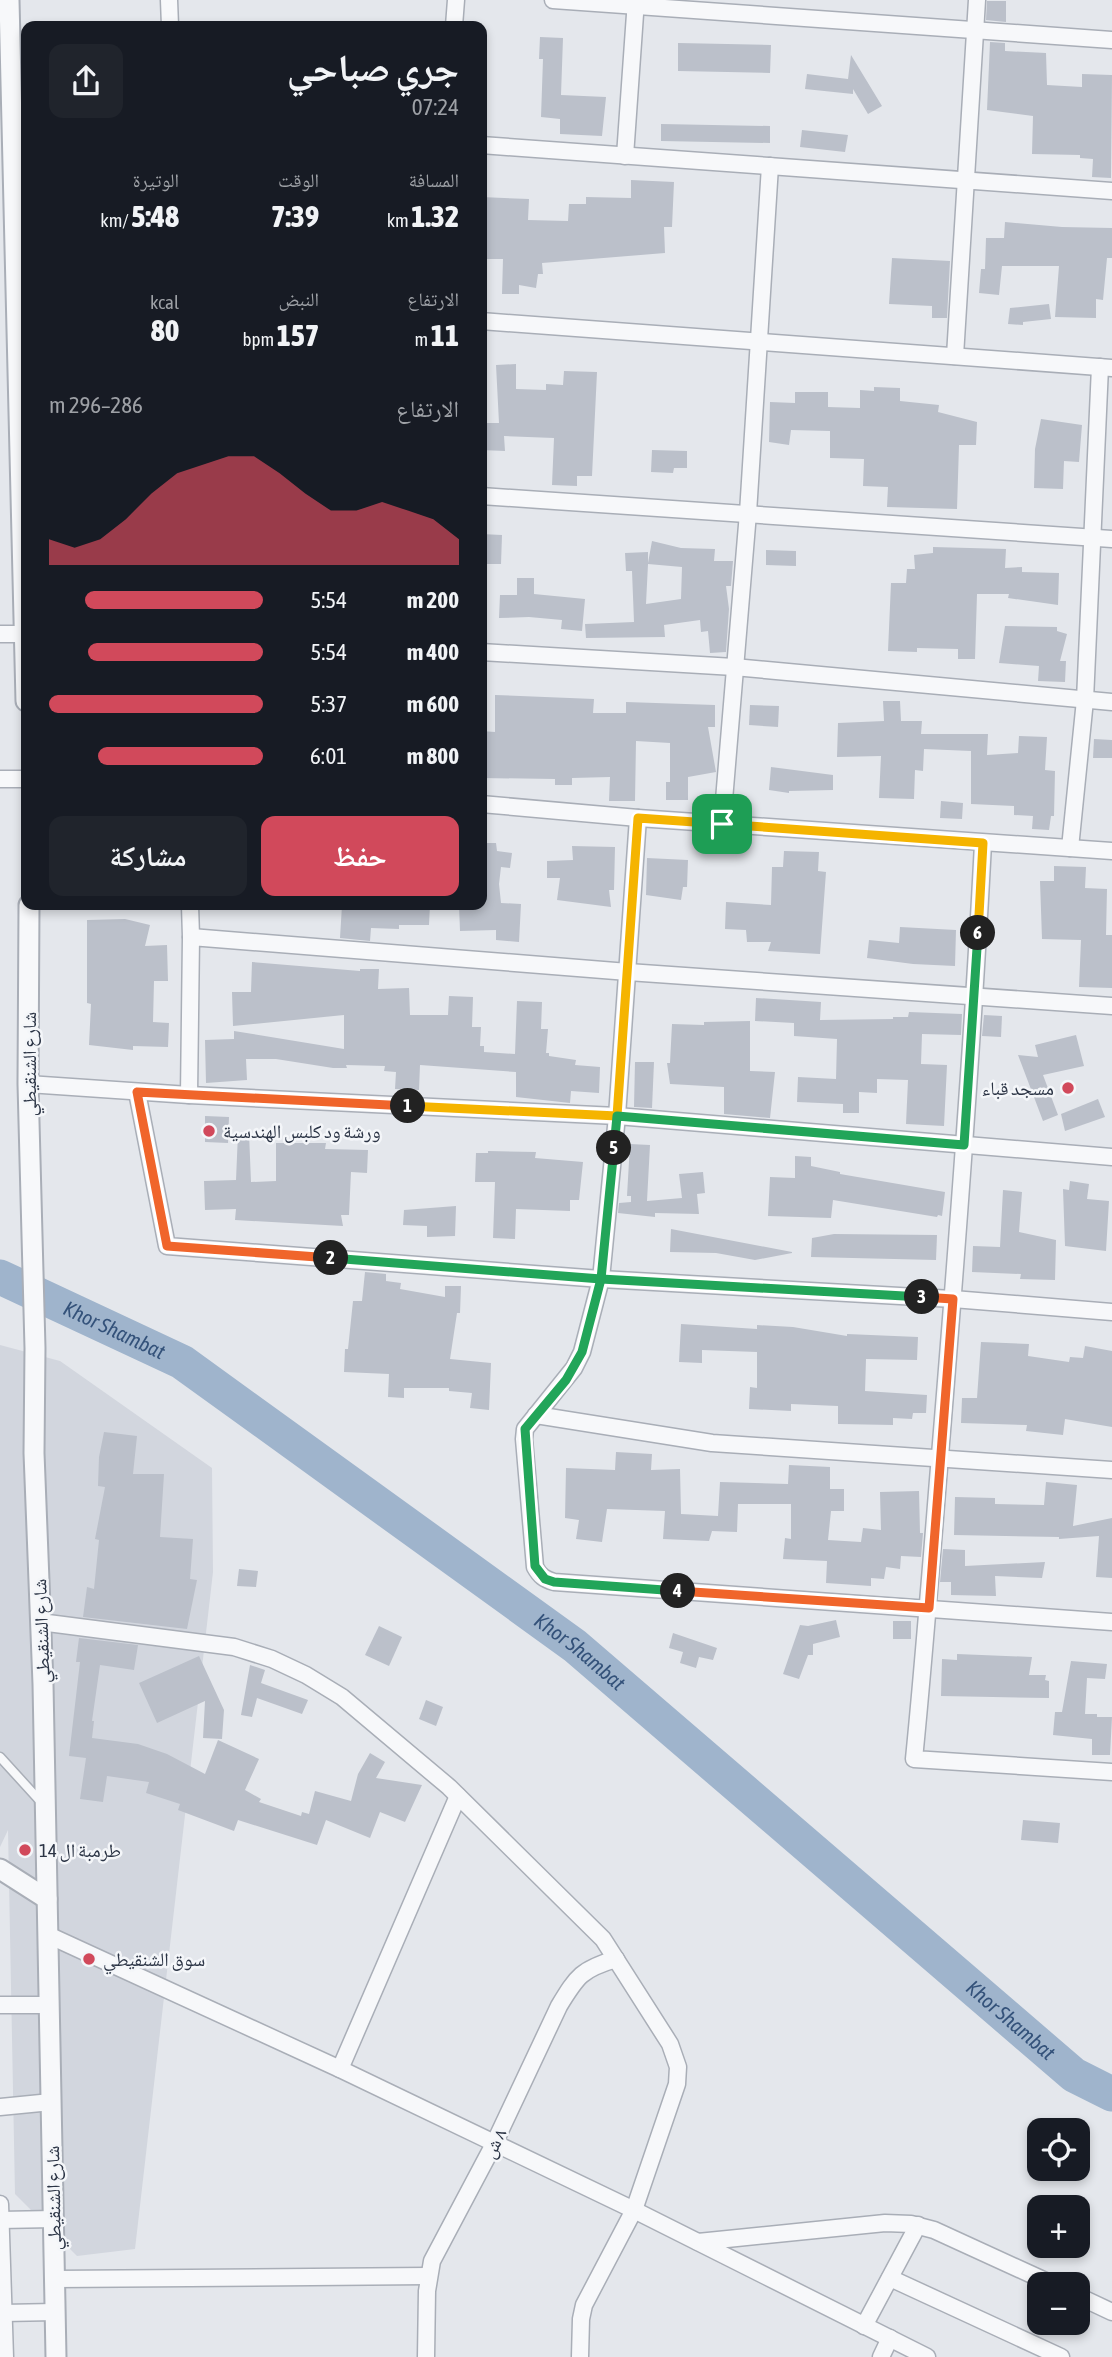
<!DOCTYPE html>
<html lang="ar">
<meta charset="utf-8">
<style>
body{margin:0;font-family:"Asap Condensed","Noto Naskh Arabic",sans-serif;background:#20242c;color:#f1f3f6;direction:rtl;height:100vh;display:flex;flex-direction:column;font-size:26px;white-space:nowrap}
*{box-sizing:border-box;margin:0}
p{font-size:23px;color:#9ea1a6}
.icon{flex:none;width:38px;height:38px;fill:none;stroke:currentColor;stroke-width:2;stroke-linecap:round;stroke-linejoin:round}
.map{position:relative;flex:1;overflow:hidden;direction:ltr}
.drawer{position:absolute;left:21px;top:21px;width:466px;height:889px;display:flex;flex-direction:column;background:#171b24;border-radius:14px;box-shadow:0 4px 10px #0003;direction:rtl}
.drawer>*{flex:none}
.buttons{position:absolute;left:1027px;top:2118px;display:grid;gap:14px}
.buttons a{display:grid;place-items:center;width:63px;height:63px;border-radius:14px;background:#171b24;box-shadow:0 4px 10px #0003;font-size:35px}
.pin{position:absolute;display:grid;place-items:center;width:60px;height:60px;color:#fff;margin:-30px;border-radius:14px;box-shadow:0 4px 10px #0006}
.km{position:absolute;width:35px;height:35px;margin:-18px;border-radius:50%;background:#222;color:#fff;font-size:19px;line-height:35px;text-align:center}
.round{display:grid;place-items:center;flex:none;width:74px;height:74px;border-radius:14px;background:#20242c}
.headline{display:flex;align-items:center;justify-content:space-between;height:119px;padding:0 28px}
h1{font-size:38px;font-weight:800;line-height:52px}
.figures{display:grid;grid-template-columns:repeat(3,1fr);gap:10px;height:119px;padding:7px 28px}
.figures div{display:grid;align-content:center}
.figures b{font-size:30px;font-weight:800}
.figures small{font-size:19px;font-weight:400}
.figures p{font-size:19px}
.chart{height:196px;padding:14px 28px}
.chart p{display:flex;justify-content:space-between}
.chart svg{width:100%;height:126px;margin-top:7px;fill:#d1495b;opacity:.7}
.action{display:flex;gap:14px;margin-top:auto;padding:14px 28px}
.action a{flex:1;height:80px;border-radius:14px;background:#d1495b;color:#fff;font-size:28px;font-weight:800;line-height:80px;text-align:center}
.action a+a{background:#20242c;color:#f1f3f6}
ul{padding:0 28px;list-style:none;font-size:23px}
li{display:grid;grid-template-columns:112px 84px 1fr;align-items:center;height:52px}
li i{height:18px;border-radius:9px;background:#d1495b}
.map>svg:first-child{display:block}
.built{fill:#d2d6de}
.lines{fill:none;stroke-linecap:round;stroke-linejoin:round}
.river{stroke:#9fb4cc;stroke-width:35}
.building{fill:#bbc0ca;fill-rule:evenodd}
.service-casing{stroke:#a9aeb7;stroke-width:11}
.minor-casing{stroke:#a9aeb7;stroke-width:19}
.tertiary-casing{stroke:#a9aeb7;stroke-width:23}
.service{stroke:#f7f8fa;stroke-width:8}
.minor{stroke:#f7f8fa;stroke-width:16}
.tertiary{stroke:#f7f8fa;stroke-width:19}
.split-1-casing{stroke:#fff;stroke-width:14}
.split-2-casing{stroke:#fff;stroke-width:14}
.split-3-casing{stroke:#fff;stroke-width:14}
.split-4-casing{stroke:#fff;stroke-width:14}
.split-5-casing{stroke:#fff;stroke-width:14}
.split-6-casing{stroke:#fff;stroke-width:14}
.split-7-casing{stroke:#fff;stroke-width:14}
.split-1{stroke:#f5b400;stroke-width:9}
.split-2{stroke:#f0652b;stroke-width:9}
.split-3{stroke:#22a559;stroke-width:9}
.split-4{stroke:#f0652b;stroke-width:9}
.split-5{stroke:#22a559;stroke-width:9}
.split-6{stroke:#22a559;stroke-width:9}
.split-7{stroke:#f5b400;stroke-width:9}
.poi-dot{fill:#d1495b;stroke:#f4f6f9;stroke-width:2.5}
.labels{text-anchor:middle;stroke-width:5;stroke-linejoin:round;paint-order:stroke}
.street-label{font-size:19px;fill:#2b3445;stroke:#f4f6f9}
.poi-label{font-size:19px;fill:#2b3445;stroke:#f4f6f9;text-anchor:start}
.water-label{font-size:21px;font-style:italic;fill:#34527a;stroke:#f4f6f9}
</style>
<div class="map">
<svg width="1112" height="2357" viewBox="0 0 1112 2357">
<rect width="100%" height="100%" fill="#e4e7ec"/>
<polygon class="built" points="0,1345 60,1361 212,1468 213,1572 135,2249 77,2256 15,2194 8,1830 0,1847"/>
<g class="lines">
<path class="river" id="s1" d="M0 1277 182 1362 575 1646 1074 2075 1112 2094"/>
</g>
<g class="building">
<polygon points="987,1 1006,1 1006,22 986,20"/>
<polygon points="540,37 563,38 561,95 606,97 602,136 560,134 560,119 541,117 543,59 539,59"/>
<polygon points="990,42 1005,43 1005,51 1046,53 1047,85 1082,87 1082,74 1112,75 1111,178 1092,177 1093,159 1080,158 1080,155 1032,154 1033,116 987,110"/>
<polygon points="678,43 771,45 770,73 678,71"/>
<polygon points="851,55 882,106 868,114 853,89 853,94 805,89 807,74 848,79"/>
<polygon points="661,124 770,126 770,143 661,141"/>
<polygon points="802,130 848,135 845,152 800,147"/>
<polygon points="631,180 674,182 672,227 664,227 665,253 542,263 543,274 538,274 536,288 519,285 519,294 502,294 503,259 486,259 485,247 481,247 481,197 529,199 528,220 568,221 569,204 586,204 586,197 631,198"/>
<polygon points="1005,222 1062,227 1112,228 1112,258 1107,258 1103,300 1096,299 1096,318 1055,317 1059,266 1002,266 999,295 979,293 981,269 985,269 986,238 1004,238"/>
<polygon points="892,258 950,261 947,318 932,318 932,306 889,304"/>
<polygon points="1049,304 1051,319 1023,322 1023,325 1008,324 1010,308"/>
<polygon points="516,364 516,389 546,390 546,384 563,385 564,371 597,372 592,476 577,476 577,486 552,485 554,438 504,436 505,451 481,450 481,423 499,423 496,365"/>
<polygon points="874,387 900,388 900,401 939,405 938,412 977,422 976,445 959,445 957,509 887,507 888,487 863,486 864,459 830,458 830,431 791,430 789,445 769,442 770,402 795,403 795,392 828,392 828,407 860,408 860,390 874,391"/>
<polygon points="1041,419 1082,425 1079,462 1064,461 1063,489 1034,488 1035,449"/>
<polygon points="652,450 687,451 687,468 674,468 673,473 651,472"/>
<polygon points="481,534 502,535 501,564 481,564"/>
<path d="M652 541 681 548 715 549 714 561H733L731 586H726L729 609 726 652 710 653 708 631 701 632 700 620 664 625 665 637 586 638 585 624 634 622 632 571H626L625 553 648 552V563ZM648 564 682 567 681 599 646 604Z"/>
<polygon points="933,547 1006,549 1005,568 1022,567 1022,572 1059,573 1058,605 1008,598 1009,594 977,594 975,659 958,659 958,649 917,648 917,652 888,651 891,583 906,583 907,569 915,569 914,555 933,553"/>
<polygon points="766,550 796,551 796,566 766,565"/>
<polygon points="517,578 534,578 534,594 585,599 582,631 561,629 562,620 529,617 499,618 500,595 517,595"/>
<polygon points="1005,626 1057,627 1057,631 1067,634 1060,661 1066,661 1065,682 1038,681 1039,666 999,663"/>
<polygon points="495,695 594,699 593,713 626,713 626,702 715,705 715,727 708,727 716,772 688,777 688,800 666,800 666,782 670,782 670,743 636,741 635,801 609,801 610,777 572,778 572,785 555,785 555,779 481,778 481,731 495,732"/>
<polygon points="883,701 900,701 901,721 922,721 921,734 988,734 987,755 1018,753 1019,736 1047,737 1045,770 1055,771 1054,816 1051,816 1049,830 1032,829 1033,816 1014,815 1014,806 971,804 971,751 924,749 923,771 915,770 914,799 879,798 881,756 837,757 838,723 884,721"/>
<polygon points="750,705 779,706 778,727 749,725"/>
<polygon points="1094,739 1112,740 1112,758 1093,758"/>
<polygon points="771,767 833,775 833,790 789,791 789,793 769,790"/>
<polygon points="941,801 963,803 962,819 940,818"/>
<polygon points="481,843 496,843 497,851 512,853 510,868 501,867 499,884 501,903 521,904 519,942 496,940 496,930 460,931 459,905 481,905"/>
<polygon points="572,846 615,847 614,890 609,890 611,907 557,900 560,878 547,878 547,861 573,860"/>
<polygon points="784,851 819,852 818,871 826,872 820,954 768,951 771,942 747,942 746,930 725,929 726,902 771,905 772,867 783,867"/>
<polygon points="647,858 688,860 687,887 683,887 681,900 646,895"/>
<polygon points="1054,866 1086,867 1085,888 1107,889 1106,935 1112,935 1112,988 1079,987 1081,940 1042,939 1040,881 1054,881"/>
<polygon points="342,905 430,905 429,925 399,925 399,929 371,928 370,941 340,938"/>
<polygon points="125,919 150,925 145,946 167,945 168,981 154,981 153,1022 169,1023 168,1047 133,1046 133,1050 89,1045 91,1004 87,1003 87,920"/>
<polygon points="900,927 956,930 955,966 913,964 867,958 869,940 899,943"/>
<polygon points="252,962 360,971 360,969 379,969 378,989 409,988 410,1015 448,1015 449,996 473,997 472,1027 481,1027 480,1046 484,1046 484,1052 515,1054 517,1001 542,1002 541,1029 548,1029 546,1053 549,1053 549,1056 576,1060 575,1065 600,1067 599,1093 571,1091 570,1103 516,1097 516,1072 420,1065 419,1090 395,1089 396,1072 384,1071 385,1066 346,1065 347,1068 333,1068 276,1059 246,1059 247,1080 206,1083 205,1040 234,1039 234,1031 344,1049 344,1015 233,1026 232,992 251,992"/>
<polygon points="756,998 821,1002 820,1020 893,1019 893,1017 908,1017 909,1012 962,1014 961,1035 922,1034 921,1064 947,1065 944,1126 906,1124 908,1080 877,1079 877,1093 859,1092 859,1113 843,1113 843,1104 797,1102 798,1077 836,1079 837,1039 794,1036 794,1023 755,1021"/>
<polygon points="984,1015 1002,1016 1001,1037 982,1036"/>
<polygon points="750,1021 750,1071 775,1072 770,1118 724,1114 724,1087 670,1084 667,1063 670,1063 672,1024 704,1025 704,1022"/>
<polygon points="1076,1035 1084,1066 1043,1075 1058,1115 1043,1121 1018,1055 1038,1057 1035,1045"/>
<polygon points="635,1062 654,1062 652,1108 634,1107"/>
<polygon points="1098,1099 1105,1117 1065,1131 1061,1114"/>
<polygon points="205,1116 229,1117 228,1143 205,1142"/>
<polygon points="238,1133 249,1133 251,1182 276,1181 276,1143 326,1143 325,1149 368,1150 367,1173 351,1172 349,1215 341,1215 343,1226 235,1220 236,1209 205,1210 204,1181 236,1180"/>
<polygon points="630,1144 650,1145 647,1201 682,1198 679,1174 703,1172 705,1193 697,1194 699,1214 655,1213 655,1217 618,1213 619,1203 631,1202 631,1196 627,1196"/>
<polygon points="488,1151 536,1152 535,1158 583,1162 579,1200 570,1200 570,1211 516,1209 515,1239 493,1238 495,1182 475,1182 476,1153 488,1153"/>
<polygon points="795,1156 811,1157 811,1166 840,1172 840,1174 945,1192 942,1216 938,1215 937,1217 833,1200 831,1218 768,1216 770,1177 795,1178"/>
<polygon points="1070,1181 1089,1184 1087,1199 1109,1201 1106,1251 1065,1246 1063,1189 1069,1190"/>
<polygon points="1003,1190 1022,1192 1019,1232 1056,1240 1055,1280 1020,1279 1021,1274 972,1272 973,1246 1000,1247"/>
<polygon points="456,1206 455,1236 427,1237 427,1226 403,1225 404,1210"/>
<polygon points="671,1229 792,1252 792,1253 755,1260 716,1253 670,1252"/>
<polygon points="834,1234 937,1235 936,1260 811,1257 812,1238"/>
<polygon points="365,1272 386,1274 386,1281 401,1283 400,1289 445,1297 445,1286 461,1286 460,1313 457,1313 450,1359 491,1363 489,1410 470,1408 472,1393 449,1391 449,1388 404,1388 404,1398 388,1397 389,1374 344,1372 345,1349 348,1349 353,1301 362,1301"/>
<polygon points="681,1324 757,1329 757,1325 793,1327 847,1336 847,1334 918,1337 917,1360 866,1359 865,1391 927,1395 926,1413 913,1413 912,1419 893,1418 893,1425 838,1424 838,1406 791,1404 791,1411 749,1409 750,1387 757,1388 757,1352 702,1350 702,1363 679,1362"/>
<polygon points="981,1342 1029,1344 1028,1356 1069,1362 1070,1357 1083,1358 1085,1346 1112,1351 1112,1427 1065,1419 1063,1435 1026,1431 1027,1425 961,1423 962,1398 977,1398"/>
<polygon points="104,1432 137,1436 133,1474 164,1474 160,1537 193,1539 190,1579 197,1580 187,1629 83,1617 87,1587 94,1589 99,1540 95,1539 105,1487 98,1486 99,1457"/>
<polygon points="616,1452 652,1454 651,1470 680,1469 681,1514 718,1516 720,1482 788,1484 789,1465 830,1467 830,1489 844,1489 844,1511 831,1511 828,1540 861,1542 863,1528 881,1530 880,1492 919,1491 920,1533 923,1533 921,1557 901,1556 900,1569 886,1567 884,1579 871,1578 871,1586 826,1583 827,1561 783,1559 785,1538 791,1539 791,1504 738,1504 737,1532 712,1531 709,1541 663,1539 665,1511 607,1509 602,1542 576,1539 579,1520 565,1518 566,1468 615,1470"/>
<polygon points="1046,1482 1077,1485 1073,1526 1112,1518 1112,1578 1096,1577 1099,1536 1059,1539 1059,1537 954,1535 955,1497 995,1498 995,1504 1044,1505"/>
<polygon points="943,1549 965,1550 965,1566 1045,1562 1042,1578 995,1576 996,1596 951,1595 951,1582 940,1582"/>
<polygon points="239,1569 258,1571 256,1587 237,1586"/>
<polygon points="836,1620 840,1637 813,1644 813,1655 808,1655 799,1679 783,1674 800,1625 808,1626"/>
<rect x="893" y="1621" width="18" height="18"/>
<polygon points="379,1626 402,1637 389,1666 365,1655"/>
<polygon points="673,1633 717,1648 713,1660 699,1657 696,1668 680,1663 683,1652 669,1648"/>
<polygon points="79,1638 138,1645 134,1670 100,1665 92,1721 94,1721 92,1738 138,1744 167,1754 205,1774 218,1740 259,1759 245,1790 261,1799 259,1802 301,1816 302,1812 309,1814 315,1791 351,1801 358,1774 370,1753 385,1762 376,1778 422,1785 405,1822 380,1812 370,1838 326,1820 317,1845 238,1820 234,1831 178,1810 180,1804 146,1793 149,1782 107,1776 103,1802 80,1799 86,1758 69,1756 80,1662 76,1662"/>
<polygon points="957,1654 1032,1657 1029,1675 1046,1675 1045,1680 1049,1681 1049,1698 941,1696 942,1659 957,1660"/>
<polygon points="199,1656 224,1710 222,1739 203,1738 205,1701 157,1723 139,1683"/>
<polygon points="1071,1661 1107,1664 1105,1679 1087,1678 1085,1714 1097,1714 1097,1717 1112,1717 1110,1755 1092,1755 1092,1739 1053,1735 1055,1712 1062,1712"/>
<polygon points="250,1665 265,1670 261,1683 308,1700 302,1714 257,1698 252,1717 241,1715"/>
<polygon points="426,1700 443,1707 436,1726 419,1719"/>
<polygon points="1023,1820 1060,1823 1058,1843 1021,1840"/>
</g>
<g class="lines">
<defs>
<polyline id="service" points="0,1757 41,1802"/>
<g id="minor">
<polyline points="169,0 170,26"/>
<polyline points="553,0 1112,40"/>
<polyline points="454,26 456,0"/>
<polyline points="481,145 1112,191"/>
<polyline points="625,156 636,0"/>
<polyline points="481,321 1112,368"/>
<polyline points="955,356 977,0"/>
<polyline points="481,496 1112,539"/>
<polyline points="0,634 25,634"/>
<polyline points="481,652 734,667 1112,702"/>
<polyline points="0,779 26,779"/>
<polyline points="481,804 638,818 1112,851"/>
<path d="M638 818 617 1116 601 1279 582 1352 574 1368 525 1429 524 1439 535 1567C540 1576 544 1579 554 1582L1112 1622"/>
<polyline points="722,824 748,513 770,166"/>
<path d="M983 843C973 1039 958 1235 942 1431 933 1540 925 1649 914 1759L1112 1772"/>
<polyline points="1070,848 1085,700 1100,367"/>
<polyline points="190,905 191,937"/>
<polyline points="28,1084 189,1095 617,1116 1112,1157"/>
<polyline points="137,1092 167,1246 601,1279 953,1299 1112,1312"/>
<polyline points="189,1095 191,937 628,972 1112,1006"/>
<polyline points="536,1415 712,1443 1112,1470"/>
<polyline points="40,1622 234,1647 272,1659 306,1675 342,1697 449,1787 603,1939 670,2044 678,2067 677,2084 634,2210 584,2305 581,2319 580,2357"/>
<polyline points="48,1935 340,2069 634,2210 927,2357"/>
<polyline points="0,2005 49,2005"/>
<polyline points="340,2069 458,1796"/>
<polyline points="0,2107 51,2102"/>
<polyline points="0,2204 5,2357"/>
<polyline points="0,2220 54,2219"/>
<polyline points="698,2242 885,2223 911,2224 934,2230 1052,2284"/>
<polyline points="890,2278 1061,2357"/>
<polyline points="55,2279 428,2276"/>
<polyline points="1078,2296 1112,2312"/>
<polyline points="3,2313 55,2312"/>
<polyline points="864,2326 918,2225"/>
<path d="M426 2357 427 2291 432 2261 494 2144 559 2006C577 1976 582 1969 616 1959"/>
<polyline points="881,2357 890,2338"/>
</g>
<g id="tertiary">
<polyline points="9,0 26,701"/>
<polyline points="29,905 28,1084 35,1348 34,1453 43,1684 56,2357"/>
<polyline points="0,1869 47,1899"/>
</g>
</defs>
<use href="#service" class="service-casing"/>
<use href="#minor" class="minor-casing"/>
<use href="#tertiary" class="tertiary-casing"/>
<use href="#service" class="service"/>
<use href="#minor" class="minor"/>
<use href="#tertiary" class="tertiary"/>
</g>
<g class="lines">
<defs>
<polyline id="split-1" points="408,1106 617,1116 638,818 722,824"/>
<polyline id="split-2" points="331,1258 167,1246 137,1092 408,1106"/>
<polyline id="split-3" points="331,1258 601,1279 922,1297"/>
<polyline id="split-4" points="678,1591 929,1608 953,1299 922,1297"/>
<polyline id="split-5" points="614,1148 601,1279 582,1352 566,1380 525,1429 535,1566 545,1579 554,1582 678,1591"/>
<polyline id="split-6" points="614,1148 617,1116 964,1145 978,933"/>
<polyline id="split-7" points="722,824 983,843 978,933"/>
</defs>
<use href="#split-1" class="split-1-casing"/>
<use href="#split-2" class="split-2-casing"/>
<use href="#split-3" class="split-3-casing"/>
<use href="#split-4" class="split-4-casing"/>
<use href="#split-5" class="split-5-casing"/>
<use href="#split-6" class="split-6-casing"/>
<use href="#split-7" class="split-7-casing"/>
<use href="#split-1" class="split-1"/>
<use href="#split-2" class="split-2"/>
<use href="#split-3" class="split-3"/>
<use href="#split-4" class="split-4"/>
<use href="#split-5" class="split-5"/>
<use href="#split-6" class="split-6"/>
<use href="#split-7" class="split-7"/>
</g>
<g class="poi-dot">
<circle cx="1068" cy="1088" r="7"/>
<circle cx="209" cy="1131" r="7"/>
<circle cx="25" cy="1850" r="7"/>
<circle cx="89" cy="1959" r="7"/>
</g>
<g class="labels">
<g class="street-label">
<text transform="translate(29 1064) rotate(-90)" y="7">شارع الشنقيطي</text>
<text transform="translate(41 1631) rotate(-92)" y="7">شارع الشنقيطي</text>
<text transform="translate(494 2143) rotate(-63)" y="7">٨ ش</text>
<text transform="translate(53 2198) rotate(-91)" y="7">شارع الشنقيطي</text>
</g>
<g class="poi-label">
<text x="1054" y="1095" text-anchor="end">مسجد قباء</text>
<text x="223" y="1138">ورشة ود كلبس الهندسية</text>
<text x="39" y="1857">طرمبة ال 14</text>
<text x="103" y="1966">سوق الشنقيطي</text>
</g>
<g class="water-label">
<text dy="7" stroke="none"><textPath href="#s1" startOffset="126">Khor Shambat</textPath></text>
<text dy="7" stroke="none"><textPath href="#s1" startOffset="693">Khor Shambat</textPath></text>
<text dy="7" stroke="none"><textPath href="#s1" startOffset="1260">Khor Shambat</textPath></text>
</g>
</g>
</svg>
<div class="buttons">
<a><svg class="icon" aria-label="locate" viewBox="0 0 24 24"><circle cx="12" cy="12" r="6"/><path d="M12 2v4M12 18v4M2 12h4M18 12h4"/></svg></a>
<a>+</a>
<a>−</a>
</div>
<div class="pin" style="left:722px;top:824px;background:#1e9e55"><svg class="icon" aria-label="arrive" viewBox="0 0 24 24"><path d="M6 21V4h12l-3 4 3 4H6"/></svg></div>
<b class="km" style="left:408px;top:1106px">1</b>
<b class="km" style="left:331px;top:1258px">2</b>
<b class="km" style="left:922px;top:1297px">3</b>
<b class="km" style="left:678px;top:1591px">4</b>
<b class="km" style="left:614px;top:1148px">5</b>
<b class="km" style="left:978px;top:933px">6</b>
<section class="drawer">
<div class="headline"><div><h1>جري صباحي</h1><p>07:24</p></div><a class="round"><svg class="icon" aria-label="share" viewBox="0 0 24 24"><path d="M12 15V3M7 8l5-5 5 5M5 13v7h14v-7"/></svg></a></div>
<div class="figures">
<div><p>المسافة</p><b>1.32<small> km</small></b></div>
<div><p>الوقت</p><b>7:39</b></div>
<div><p>الوتيرة</p><b>5:48<small> /km</small></b></div>
</div>
<div class="figures">
<div><p>الارتفاع</p><b>11<small> m</small></b></div>
<div><p>النبض</p><b>157<small> bpm</small></b></div>
<div><p>kcal</p><b>80</b></div>
</div>
<div class="chart"><p><span>الارتفاع</span>286–296 m</p>
<svg viewBox="0 0 160 44" preserveAspectRatio="none"><path d="M0 44V35L10 38L20 35L30 28L40 19L50 12L60 9L70 6L80 6L90 12L100 19L110 25L120 25L130 22L140 25L150 28L160 35V44z"/></svg>
</div>
<ul>
<li><b>200 m</b>5:54<i style="width:83%"></i></li>
<li><b>400 m</b>5:54<i style="width:82%"></i></li>
<li><b>600 m</b>5:37<i style="width:100%"></i></li>
<li><b>800 m</b>6:01<i style="width:77%"></i></li>
</ul>
<div class="action"><a>حفظ</a><a>مشاركة</a></div>
</section>
</div>
